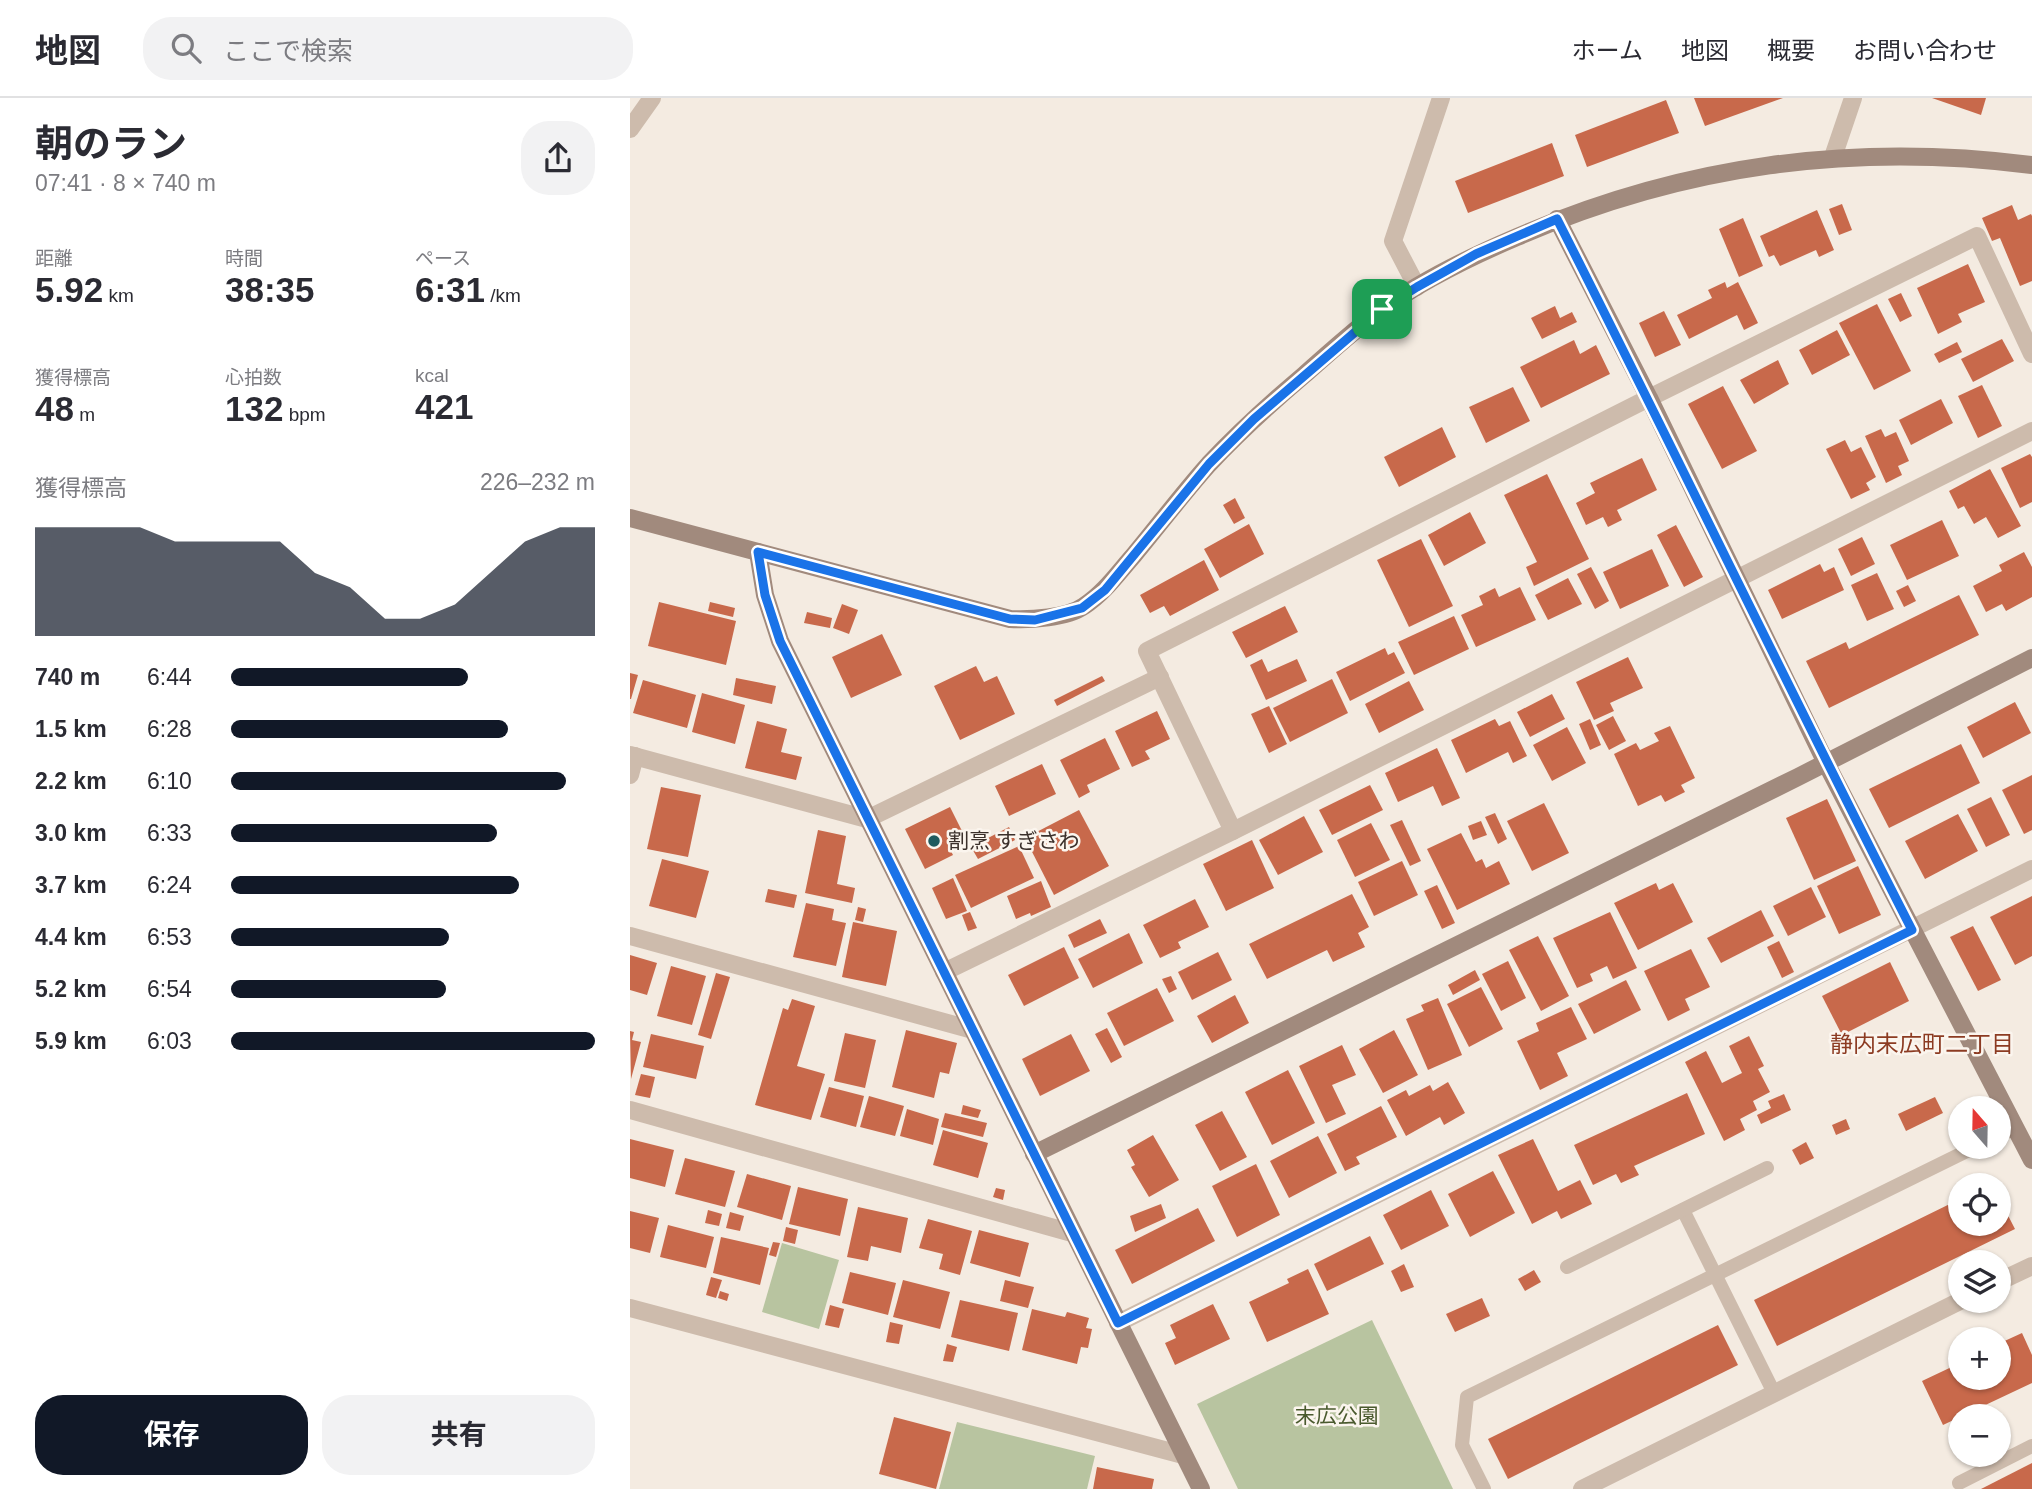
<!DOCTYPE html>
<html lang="ja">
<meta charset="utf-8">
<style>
body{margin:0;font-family:Helvetica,"Noto Sans JP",sans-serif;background:#f2f2f3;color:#2b2b33;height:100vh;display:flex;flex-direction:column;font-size:26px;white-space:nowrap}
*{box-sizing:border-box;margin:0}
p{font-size:23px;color:#7c7c81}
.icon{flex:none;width:38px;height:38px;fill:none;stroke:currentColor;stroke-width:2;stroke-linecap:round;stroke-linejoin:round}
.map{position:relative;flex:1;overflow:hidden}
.side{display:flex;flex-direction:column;background:#fff;width:630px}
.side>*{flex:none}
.needle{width:46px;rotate:340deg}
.controls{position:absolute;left:1318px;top:998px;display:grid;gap:14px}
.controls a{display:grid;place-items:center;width:63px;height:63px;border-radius:50%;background:#fff;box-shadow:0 2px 5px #0004;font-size:35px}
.pin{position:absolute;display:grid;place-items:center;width:60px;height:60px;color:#fff;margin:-30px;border-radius:14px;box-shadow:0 4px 10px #0006}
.round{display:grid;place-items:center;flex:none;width:74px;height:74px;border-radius:28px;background:#f2f2f3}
.summary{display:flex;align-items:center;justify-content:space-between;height:119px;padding:0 35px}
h1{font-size:38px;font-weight:700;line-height:52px}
.figures{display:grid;grid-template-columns:repeat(3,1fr);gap:10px;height:119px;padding:7px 35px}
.figures div{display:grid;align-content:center}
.figures b{font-size:35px;font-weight:700}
.figures small{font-size:19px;font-weight:400}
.figures p{font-size:19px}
.chart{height:196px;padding:14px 35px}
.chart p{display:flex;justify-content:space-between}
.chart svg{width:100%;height:126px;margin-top:7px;fill:#111827;opacity:.7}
.button{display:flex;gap:14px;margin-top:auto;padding:14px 35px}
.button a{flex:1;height:80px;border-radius:28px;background:#111827;color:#fff;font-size:28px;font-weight:700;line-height:80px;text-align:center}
.button a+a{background:#f2f2f3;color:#2b2b33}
ul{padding:0 35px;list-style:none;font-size:23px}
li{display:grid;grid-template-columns:112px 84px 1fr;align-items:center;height:52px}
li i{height:18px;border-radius:9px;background:#111827}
header{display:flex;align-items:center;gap:42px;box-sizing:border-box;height:98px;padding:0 35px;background:#fff;border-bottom:2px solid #e1e1e2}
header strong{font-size:33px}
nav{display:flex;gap:38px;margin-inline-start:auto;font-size:24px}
.search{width:490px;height:63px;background:#f2f2f3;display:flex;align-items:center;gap:18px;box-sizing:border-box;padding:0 24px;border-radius:28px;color:#7c7c81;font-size:26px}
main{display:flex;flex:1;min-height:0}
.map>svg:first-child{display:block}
.green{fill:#b8c4a0}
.building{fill:#c8694b}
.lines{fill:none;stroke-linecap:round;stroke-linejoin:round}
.lane{stroke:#cdbbac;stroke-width:14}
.street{stroke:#cdbbac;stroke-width:18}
.secondary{stroke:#a18a7d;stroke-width:18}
.route-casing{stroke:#fff;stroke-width:14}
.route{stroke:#1a73e8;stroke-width:9}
.poi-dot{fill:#1f5a5e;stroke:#fbf5ee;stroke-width:2.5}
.labels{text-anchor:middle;stroke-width:5;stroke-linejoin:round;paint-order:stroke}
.poi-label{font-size:21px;fill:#3b302b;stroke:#fbf5ee;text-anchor:start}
.park-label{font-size:21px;fill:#4a5a2e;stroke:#fbf5ee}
.neighbourhood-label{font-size:23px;fill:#8c3b22;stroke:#fbf5ee}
</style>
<header>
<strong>地図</strong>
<div class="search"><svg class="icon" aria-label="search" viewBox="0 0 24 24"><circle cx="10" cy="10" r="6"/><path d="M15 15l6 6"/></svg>ここで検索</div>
<nav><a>ホーム</a><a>地図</a><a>概要</a><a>お問い合わせ</a></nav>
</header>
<main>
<section class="side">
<div class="summary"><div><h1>朝のラン</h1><p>07:41 · 8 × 740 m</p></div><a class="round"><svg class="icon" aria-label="share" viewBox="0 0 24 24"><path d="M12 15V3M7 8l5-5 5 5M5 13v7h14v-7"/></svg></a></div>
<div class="figures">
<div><p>距離</p><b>5.92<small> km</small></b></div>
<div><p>時間</p><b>38:35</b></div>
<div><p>ペース</p><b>6:31<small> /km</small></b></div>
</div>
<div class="figures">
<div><p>獲得標高</p><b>48<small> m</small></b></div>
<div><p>心拍数</p><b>132<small> bpm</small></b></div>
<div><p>kcal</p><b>421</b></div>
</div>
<div class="chart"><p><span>獲得標高</span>226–232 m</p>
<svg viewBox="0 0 160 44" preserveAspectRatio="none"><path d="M0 44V6L10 6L20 6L30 6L40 11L50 11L60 11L70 11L80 22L90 27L100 38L110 38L120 33L130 22L140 11L150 6L160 6V44z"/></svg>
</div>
<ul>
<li><b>740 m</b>6:44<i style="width:65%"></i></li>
<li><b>1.5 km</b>6:28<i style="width:76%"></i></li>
<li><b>2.2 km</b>6:10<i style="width:92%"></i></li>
<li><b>3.0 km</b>6:33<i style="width:73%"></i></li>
<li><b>3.7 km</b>6:24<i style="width:79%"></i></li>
<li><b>4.4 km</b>6:53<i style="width:60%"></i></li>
<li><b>5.2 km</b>6:54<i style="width:59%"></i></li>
<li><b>5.9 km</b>6:03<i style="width:100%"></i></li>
</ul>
<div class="button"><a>保存</a><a>共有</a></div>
</section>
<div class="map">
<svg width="1402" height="1391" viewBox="0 0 1402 1391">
<rect width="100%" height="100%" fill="#f4ebe1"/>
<g class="green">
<polygon points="152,1145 209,1162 189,1231 132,1214"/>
<polygon points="742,1222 823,1391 608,1391 567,1306"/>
<polygon points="327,1324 465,1358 457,1391 309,1391"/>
</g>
<g class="building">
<polygon points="1064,0 1153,0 1075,28"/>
<polygon points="1302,0 1356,0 1351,17"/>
<polygon points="1036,2 1049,35 957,69 945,37"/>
<polygon points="922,45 934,78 838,115 825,83"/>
<polygon points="1212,106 1222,132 1209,137 1199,111"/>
<polygon points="1382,107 1388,122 1401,116 1402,118 1402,183 1390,188 1370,140 1362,143 1352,120"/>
<polygon points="1187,112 1204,152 1189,159 1186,152 1150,168 1144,157 1139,159 1130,138"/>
<polygon points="1113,120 1133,168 1109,179 1089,131"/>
<polygon points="1338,166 1355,204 1328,216 1332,224 1308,236 1287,190"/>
<polygon points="1095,184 1097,190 1108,184 1128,225 1114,232 1107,217 1059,241 1047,217 1082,200 1078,192"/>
<polygon points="1271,195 1282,218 1270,224 1258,201"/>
<polygon points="1247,206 1281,273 1244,292 1209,225"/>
<polygon points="925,208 930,220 942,214 947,224 912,241 901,220"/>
<polygon points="1034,213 1051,247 1025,259 1009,225"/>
<polygon points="1207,232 1220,257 1182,277 1169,252"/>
<polygon points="1372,241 1384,263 1343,284 1331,261"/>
<polygon points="944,242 950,256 966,247 980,276 911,310 890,269"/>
<polygon points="1327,244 1332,254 1309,265 1304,256"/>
<polygon points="1148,262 1159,286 1124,306 1110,282"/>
<polygon points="1352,287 1372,328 1348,340 1328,298"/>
<polygon points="1093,288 1127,353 1092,371 1058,306"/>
<polygon points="883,289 900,323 856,345 839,309"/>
<polygon points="1311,301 1323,325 1281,347 1269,322"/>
<polygon points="812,329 826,359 769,389 754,359"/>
<polygon points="1251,331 1255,339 1266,334 1279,363 1268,368 1272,377 1256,385 1235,338"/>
<polygon points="1215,342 1221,354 1231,349 1246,379 1236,385 1240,392 1221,401 1196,351"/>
<polygon points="1400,356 1402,359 1402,404 1390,410 1371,370"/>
<polygon points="1012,360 1027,392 987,412 992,422 978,429 973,419 956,427 946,405 965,395 960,385"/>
<polygon points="1360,371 1391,428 1368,440 1356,419 1344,426 1334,408 1328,411 1319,393"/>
<polygon points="917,376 959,461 904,488 896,469 907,464 874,397"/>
<polygon points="605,400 615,420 604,426 593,407"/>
<polygon points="840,414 856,445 814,468 798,437"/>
<polygon points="1312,422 1329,458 1277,482 1260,447"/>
<polygon points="619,426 634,456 590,480 574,451"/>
<polygon points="1046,427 1073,479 1054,489 1027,437"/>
<polygon points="1232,439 1245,466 1221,478 1208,451"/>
<polygon points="791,441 823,508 779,529 747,462"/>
<polygon points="1022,451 1039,488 990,511 973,474"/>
<polygon points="1394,454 1402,469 1402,499 1376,513 1372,506 1356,514 1343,488 1372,473 1369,467"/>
<polygon points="574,462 589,492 540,518 534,508 520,515 510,497"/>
<polygon points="1190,466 1194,474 1204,469 1214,492 1152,521 1138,492"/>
<polygon points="961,469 979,503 965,511 947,476"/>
<polygon points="1247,475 1264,511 1237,523 1221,487"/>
<polygon points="938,480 952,506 918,522 905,497"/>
<polygon points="1278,487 1286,503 1274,509 1266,493"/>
<polygon points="890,489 906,522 846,549 831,517 853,507 849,498 865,490 869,499"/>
<polygon points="1329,497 1349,537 1199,610 1176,563 1216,544 1219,551"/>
<polygon points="29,504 106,523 96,567 18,548"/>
<polygon points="80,504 105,510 103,519 78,513"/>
<polygon points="212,506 228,512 219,536 203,530"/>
<polygon points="655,508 668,534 616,560 602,534"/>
<polygon points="177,514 202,520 200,530 174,525"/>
<polygon points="824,518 839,551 784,577 768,544"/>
<polygon points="252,536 272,577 221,600 202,559"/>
<polygon points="755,550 758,557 764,554 775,575 720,603 706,574"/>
<polygon points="998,559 1013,590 980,605 984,613 964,622 946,584"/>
<polygon points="632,561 638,574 667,561 677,583 636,602 620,567"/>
<polygon points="346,568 354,584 367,578 385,616 330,642 304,588"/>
<polygon points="0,575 8,577 1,601 0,601"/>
<polygon points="472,578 475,583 427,608 424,602"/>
<polygon points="106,580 146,588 142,606 103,597"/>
<polygon points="702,581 718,615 660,644 643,610"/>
<polygon points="13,582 66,597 57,630 3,615"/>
<polygon points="779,583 794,612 749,635 735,606"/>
<polygon points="72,595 115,607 105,646 62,634"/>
<polygon points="922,596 935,621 900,639 887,614"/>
<polygon points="1385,604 1401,635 1353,660 1337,629"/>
<polygon points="639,608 657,646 639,655 621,616"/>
<polygon points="527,613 540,641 515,653 520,661 502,669 485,633"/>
<polygon points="983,618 996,643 979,652 966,627"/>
<polygon points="865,621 869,628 880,623 897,658 883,665 878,654 836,675 821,642"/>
<polygon points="960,621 971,647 960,652 949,626"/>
<polygon points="127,623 157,631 151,654 172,659 166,682 115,670"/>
<polygon points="1040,628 1065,680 1051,687 1055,694 1035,704 1031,697 1008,708 984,656 1006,645 1010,652 1029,643 1024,635"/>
<polygon points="937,629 956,665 922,683 903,647"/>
<polygon points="475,640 490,671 457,687 460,694 449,700 430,662"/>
<polygon points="1331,646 1350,685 1259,730 1239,691"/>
<polygon points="807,650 830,700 812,708 803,688 768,704 755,675"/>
<polygon points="412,666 426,696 379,718 365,688"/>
<polygon points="1402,677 1402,732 1394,736 1372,692"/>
<polygon points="740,687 753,712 702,737 689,712"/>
<polygon points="31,689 71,697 58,759 17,751"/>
<polygon points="1361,699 1380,737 1356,749 1337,711"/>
<polygon points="1197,701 1226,763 1184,782 1156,720"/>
<polygon points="914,705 939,755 902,773 877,723"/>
<polygon points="320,709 335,739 318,747 323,757 295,771 275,731"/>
<polygon points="449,712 479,768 424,797 395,740"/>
<polygon points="865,715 877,741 868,746 855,719"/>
<polygon points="1328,716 1348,753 1295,781 1275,743"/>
<polygon points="674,718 693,754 648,777 629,742"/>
<polygon points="772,722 791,763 780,768 760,727"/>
<polygon points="851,723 857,737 843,742 838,728"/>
<polygon points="741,725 760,762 725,779 707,742"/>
<polygon points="379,729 385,742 348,761 341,749"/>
<polygon points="188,732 216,738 207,786 225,790 222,805 175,795"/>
<polygon points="831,735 846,764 852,761 856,770 869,763 880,786 827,812 797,751"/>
<polygon points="622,742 644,790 596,813 573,766"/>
<polygon points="389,748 404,780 341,810 325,777"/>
<polygon points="32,761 79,773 66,820 19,808"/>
<polygon points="772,763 788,797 744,818 728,784"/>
<polygon points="1228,768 1251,817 1209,836 1187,788"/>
<polygon points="323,780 337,813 316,821 302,790"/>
<polygon points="411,783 421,809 401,818 400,815 386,821 377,798"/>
<polygon points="1026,785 1029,792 1043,785 1063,824 1008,852 984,805"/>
<polygon points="807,787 825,825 812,831 794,793"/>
<polygon points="1181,789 1196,819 1158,838 1143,808"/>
<polygon points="138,791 167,797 164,810 135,804"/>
<polygon points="722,796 739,829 728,835 735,849 703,864 697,852 637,881 619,846"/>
<polygon points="1402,798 1402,858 1385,867 1360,819"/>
<polygon points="565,801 579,829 548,844 551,850 530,860 513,827"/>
<polygon points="176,805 204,811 202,822 216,825 206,868 163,859"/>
<polygon points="228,809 236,811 233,824 225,822"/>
<polygon points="1131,812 1144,838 1091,865 1077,840"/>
<polygon points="340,814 347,830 338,833 332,817"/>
<polygon points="980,814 1007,870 983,881 977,868 960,876 963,883 947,890 923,840"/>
<polygon points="470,821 477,835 444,850 438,837"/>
<polygon points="223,824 267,833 256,888 212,879"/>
<polygon points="1343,828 1371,882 1348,893 1320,839"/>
<polygon points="499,835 513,865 463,890 448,861"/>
<polygon points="908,838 939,898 911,913 879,852"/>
<polygon points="1149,843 1164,874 1152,880 1137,849"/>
<polygon points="434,849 449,880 394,908 378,877"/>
<polygon points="1061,851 1080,889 1055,901 1060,912 1038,923 1014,873"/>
<polygon points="588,854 602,882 562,902 548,874"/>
<polygon points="0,857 27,865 17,897 0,892"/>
<polygon points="878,863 896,900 871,913 852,876"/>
<polygon points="1260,864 1279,903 1212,937 1192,898"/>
<polygon points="41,868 76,878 62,927 27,918"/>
<polygon points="845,872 850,882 823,897 818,887"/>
<polygon points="86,875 100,879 81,941 68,937"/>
<polygon points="541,878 547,891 539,895 532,881"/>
<polygon points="996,882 1011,912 964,936 948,906"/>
<polygon points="851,889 873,931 839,949 817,906"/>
<polygon points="527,890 544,923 494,948 477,915"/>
<polygon points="605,897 619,925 582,945 567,918"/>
<polygon points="808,900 832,957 798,972 776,921 794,913 791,907"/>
<polygon points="162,901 185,908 167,968 195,976 181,1022 125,1007 153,910 158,912"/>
<polygon points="941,909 957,941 927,955 938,978 910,992 887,943 909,933 906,925"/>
<polygon points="477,930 492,959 481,965 465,936"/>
<polygon points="276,932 327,945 319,976 310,974 304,1000 262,989"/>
<polygon points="764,932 788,977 753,995 729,951"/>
<polygon points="0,933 4,934 2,942 11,944 1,981"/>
<polygon points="215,935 246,942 235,990 204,983"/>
<polygon points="21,936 74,948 66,981 13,969"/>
<polygon points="441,936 460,973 410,998 392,961"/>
<polygon points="1119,938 1134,968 1128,971 1140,994 1123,1003 1127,1012 1110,1021 1115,1032 1094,1043 1055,964 1076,953 1092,985 1112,975 1099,948"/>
<polygon points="712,947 726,977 702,987 716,1016 696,1025 669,968"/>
<polygon points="658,972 685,1025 642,1047 615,994"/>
<polygon points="11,976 25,979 20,1000 5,997"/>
<polygon points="818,984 835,1015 814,1027 810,1019 776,1038 757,1002 776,992 779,998 800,987 803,993"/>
<polygon points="199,989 234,998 226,1029 190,1019"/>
<polygon points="1057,995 1075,1036 1004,1068 1009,1077 991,1085 986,1076 963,1087 944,1047"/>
<polygon points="1154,996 1161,1012 1131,1026 1127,1017 1141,1010 1138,1003"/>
<polygon points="239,998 274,1008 265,1038 230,1029"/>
<polygon points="1305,999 1313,1015 1276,1033 1268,1016"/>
<polygon points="333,1007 351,1012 348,1020 331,1016"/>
<polygon points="751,1008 767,1039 726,1059 730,1066 715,1073 697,1036"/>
<polygon points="277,1011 309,1021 303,1047 270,1038"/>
<polygon points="592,1013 617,1059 590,1073 565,1027"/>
<polygon points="315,1015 357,1025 353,1039 311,1029"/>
<polygon points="1216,1021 1220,1031 1206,1037 1202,1027"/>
<polygon points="313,1032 358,1045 348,1080 303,1067"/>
<polygon points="523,1037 549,1082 519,1099 501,1069 505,1067 497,1052"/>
<polygon points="688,1038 707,1075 659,1100 640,1063"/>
<polygon points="0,1041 44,1052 35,1089 0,1080"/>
<polygon points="903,1041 928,1093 950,1082 962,1106 931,1121 927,1113 902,1126 868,1057"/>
<polygon points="1176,1044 1184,1060 1170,1067 1162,1052"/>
<polygon points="55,1060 105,1073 95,1109 45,1096"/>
<polygon points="626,1066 650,1117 607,1139 582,1088"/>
<polygon points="863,1073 885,1115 840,1139 818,1096"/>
<polygon points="117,1076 161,1088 152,1122 107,1109"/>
<polygon points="168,1089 218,1101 210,1138 159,1126"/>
<polygon points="366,1090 375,1092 373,1102 363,1099"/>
<polygon points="801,1092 819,1128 771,1152 753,1117"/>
<polygon points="1368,1098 1385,1131 1147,1248 1124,1202 1330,1101 1330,1125 1368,1125"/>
<polygon points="531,1106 536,1120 505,1134 500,1118"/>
<polygon points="228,1109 278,1120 271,1155 241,1148 238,1163 217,1159"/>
<polygon points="568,1110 585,1143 502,1186 485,1152"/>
<polygon points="78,1112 92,1116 89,1128 75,1125"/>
<polygon points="0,1113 29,1120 20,1155 0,1150"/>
<polygon points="100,1114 114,1118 110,1133 96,1130"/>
<polygon points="298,1121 342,1133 330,1177 309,1171 313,1156 289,1150"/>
<polygon points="38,1127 84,1139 76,1170 30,1159"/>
<polygon points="156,1129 168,1132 165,1146 153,1143"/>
<polygon points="349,1132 399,1145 390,1179 340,1165"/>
<polygon points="740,1138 754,1166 697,1193 684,1166"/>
<polygon points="91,1139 139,1150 130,1187 83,1175"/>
<polygon points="143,1144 150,1145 146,1159 139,1157"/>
<polygon points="774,1166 784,1189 771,1194 761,1173"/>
<polygon points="678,1171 699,1216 637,1244 619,1204 659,1185 657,1181"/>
<polygon points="904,1172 911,1184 895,1193 888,1181"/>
<polygon points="220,1174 266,1185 258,1217 212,1205"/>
<polygon points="81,1179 92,1182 86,1200 76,1197"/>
<polygon points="273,1182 320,1194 310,1231 263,1219"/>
<polygon points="375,1182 404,1189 398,1210 370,1203"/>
<polygon points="90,1193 99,1196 97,1203 88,1200"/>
<polygon points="852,1200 860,1218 825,1234 816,1216"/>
<polygon points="330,1202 388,1215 379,1253 321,1239"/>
<polygon points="583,1206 600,1241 545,1267 535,1245 546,1240 540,1227"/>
<polygon points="200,1207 214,1211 209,1230 195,1227"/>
<polygon points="402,1211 435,1219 437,1214 459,1220 456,1230 462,1231 458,1250 451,1249 447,1266 392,1252"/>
<polygon points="260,1224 273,1227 269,1246 256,1244"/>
<polygon points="1088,1227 1108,1267 878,1381 858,1341"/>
<polygon points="1392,1235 1402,1257 1402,1285 1313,1327 1292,1283 1330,1265 1330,1279 1368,1279 1368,1246"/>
<polygon points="317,1246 327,1249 323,1264 313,1263"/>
<polygon points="264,1319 321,1334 306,1391 249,1376"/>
<polygon points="1402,1365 1402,1391 1351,1391"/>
<polygon points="467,1369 524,1381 522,1391 463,1391"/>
</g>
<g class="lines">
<g class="lane">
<polyline points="1368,1038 1385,1030"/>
<polyline points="1053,1112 1144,1295"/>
<polyline points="937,1169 1137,1070"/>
<polyline points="1329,1385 1402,1348"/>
<polyline points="854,1391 832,1347 837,1299 1347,1048"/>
</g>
<g class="street">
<polyline points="0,31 22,0"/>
<polyline points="1203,59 1223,0"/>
<polyline points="787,189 763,143 811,0"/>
<polyline points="0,657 237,721 530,579"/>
<polyline points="0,677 5,658"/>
<polyline points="603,733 517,553 1019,300 1347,138 1402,256"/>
<polyline points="0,838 343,932"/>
<polyline points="314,874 603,733 1402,333"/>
<polyline points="0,1012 442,1135"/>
<polyline points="1368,1184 1402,1168"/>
<polyline points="0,1210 553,1357"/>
<polyline points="488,1225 1402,771"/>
<polyline points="952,1391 1332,1202"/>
</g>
<g class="secondary">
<polyline points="927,121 1019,300 1196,665 1402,1062"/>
<path d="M0 420 380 521C400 522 437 520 454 508 474 495 488 475 504 457 529 427 553 395 579 366 609 334 641 305 674 277 699 255 724 232 751 212 792 182 840 159 887 139 1053 67 1222 44 1402 67"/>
<polyline points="128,454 135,497 150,543 571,1391"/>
<polyline points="404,1056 1168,679 1402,560"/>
</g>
</g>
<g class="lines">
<defs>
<path id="route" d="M927 121C1047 357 1161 596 1282 832L488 1225 150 543 135 497 128 454 380 521 405 522 452 510 475 492 579 366 624 321 752 211 787 189 846 156Z"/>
</defs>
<use href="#route" class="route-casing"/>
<use href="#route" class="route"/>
</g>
<circle class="poi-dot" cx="304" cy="743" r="7"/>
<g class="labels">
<g class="poi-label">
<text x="318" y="750">割烹 すぎさわ</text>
</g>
<g class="park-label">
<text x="707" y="1325">末広公園</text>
</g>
<g class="neighbourhood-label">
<text x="1292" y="954">静内末広町二丁目</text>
</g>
</g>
</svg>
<div class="controls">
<a><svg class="needle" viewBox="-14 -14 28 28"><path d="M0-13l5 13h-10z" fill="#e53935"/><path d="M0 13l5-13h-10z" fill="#7c7c81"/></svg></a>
<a><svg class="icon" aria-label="locate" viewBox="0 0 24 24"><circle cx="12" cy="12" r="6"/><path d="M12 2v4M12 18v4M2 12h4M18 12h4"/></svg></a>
<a><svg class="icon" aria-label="layers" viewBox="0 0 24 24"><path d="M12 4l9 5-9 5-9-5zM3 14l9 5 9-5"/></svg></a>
<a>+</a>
<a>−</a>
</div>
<div class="pin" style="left:752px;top:211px;background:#1e9e55"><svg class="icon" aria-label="arrive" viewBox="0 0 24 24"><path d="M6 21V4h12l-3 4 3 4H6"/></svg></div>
</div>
</main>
